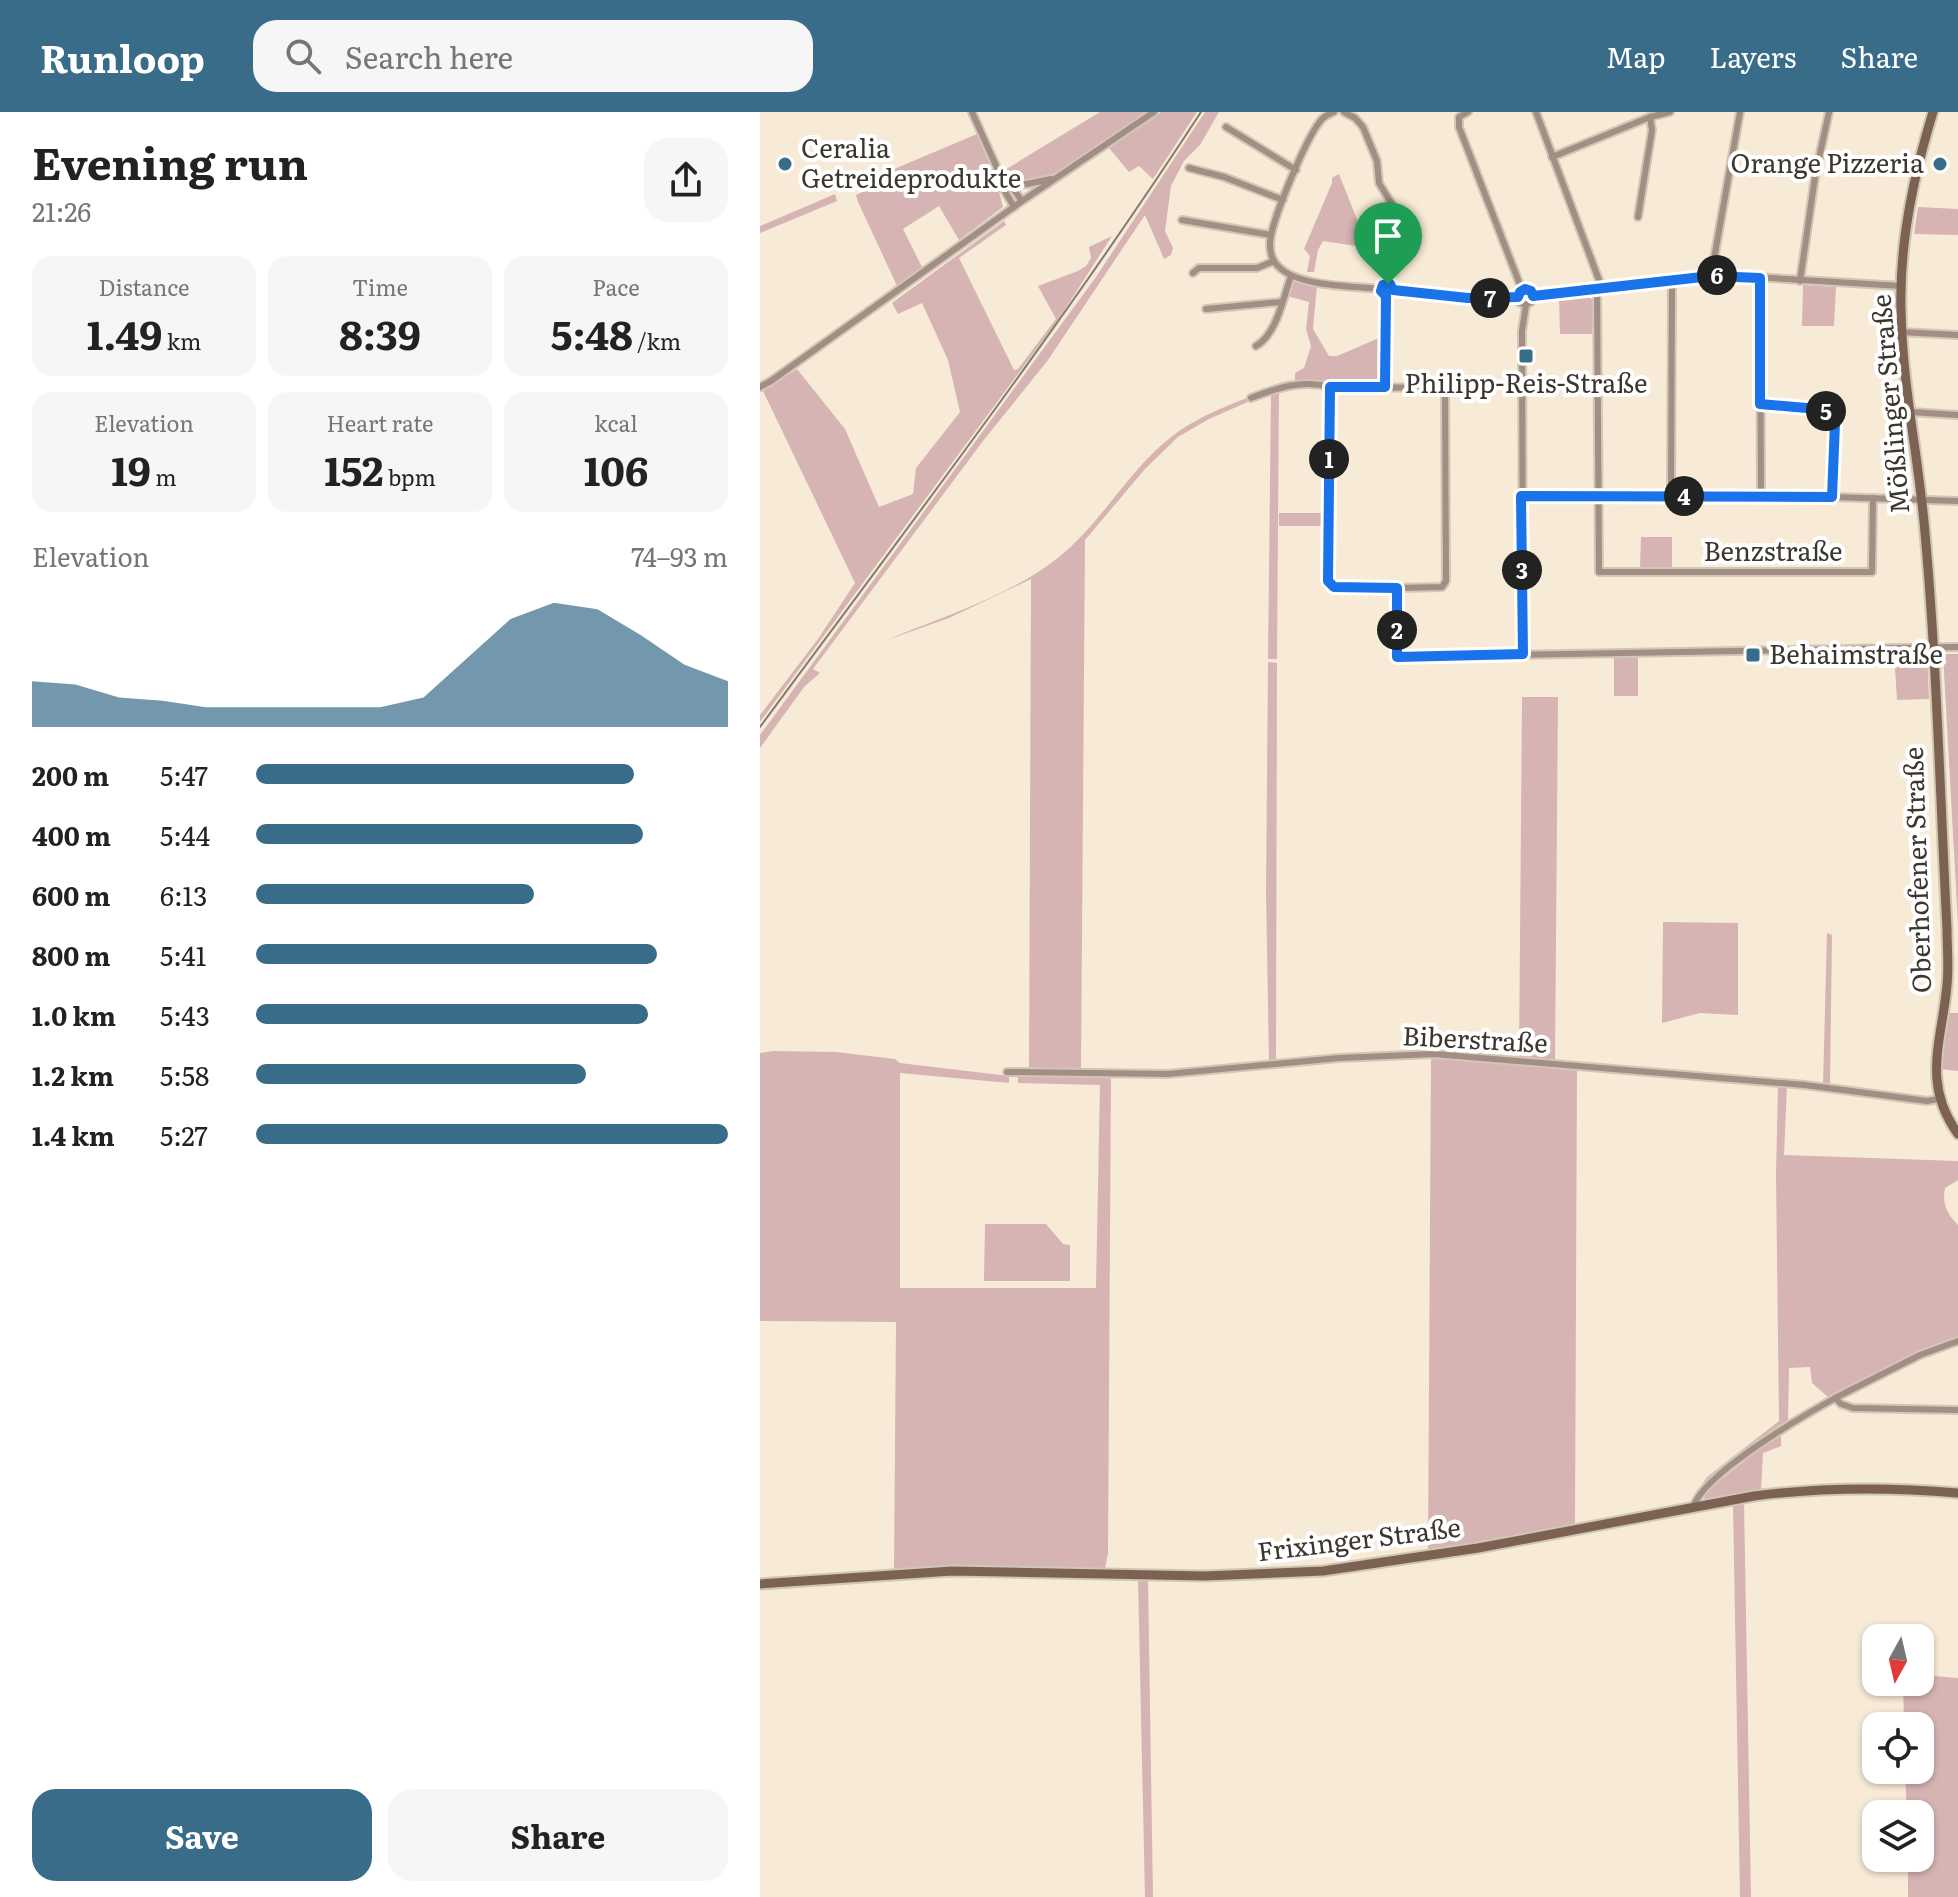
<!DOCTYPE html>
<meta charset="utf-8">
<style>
body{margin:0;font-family:Literata,serif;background:#f6f6f6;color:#222;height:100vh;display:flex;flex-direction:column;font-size:30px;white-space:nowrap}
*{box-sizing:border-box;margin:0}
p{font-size:26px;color:#767676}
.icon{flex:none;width:44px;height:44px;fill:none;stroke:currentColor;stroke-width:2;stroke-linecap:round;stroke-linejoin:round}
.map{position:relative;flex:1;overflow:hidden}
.panel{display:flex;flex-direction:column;background:#fff;width:760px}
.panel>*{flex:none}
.needle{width:52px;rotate:188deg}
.tools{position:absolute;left:1102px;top:1512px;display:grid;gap:16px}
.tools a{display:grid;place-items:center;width:72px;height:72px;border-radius:16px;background:#fff;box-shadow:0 2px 6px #0004;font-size:40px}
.pin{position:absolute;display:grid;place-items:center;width:68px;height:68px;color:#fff;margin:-82px -34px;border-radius:50% 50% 50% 0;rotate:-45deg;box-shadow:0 0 8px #0007}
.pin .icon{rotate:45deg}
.km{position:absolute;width:40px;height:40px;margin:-20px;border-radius:50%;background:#222;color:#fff;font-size:22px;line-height:40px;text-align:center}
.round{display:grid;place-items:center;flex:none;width:84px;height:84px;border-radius:24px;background:#f6f6f6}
.overview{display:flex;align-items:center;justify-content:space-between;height:136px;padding:0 32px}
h1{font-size:44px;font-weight:700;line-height:60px}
.figures{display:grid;grid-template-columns:repeat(3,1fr);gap:12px;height:136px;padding:8px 32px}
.figures div{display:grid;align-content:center;border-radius:20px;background:#f6f6f6;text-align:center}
.figures b{font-size:40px;font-weight:700}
.figures small{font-size:22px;font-weight:400}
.figures p{font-size:22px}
.chart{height:224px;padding:16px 32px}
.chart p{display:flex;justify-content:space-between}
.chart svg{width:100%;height:144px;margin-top:8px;fill:#386c89;opacity:.7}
.primary-button{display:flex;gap:16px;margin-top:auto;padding:16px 32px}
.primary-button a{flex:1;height:92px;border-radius:24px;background:#386c89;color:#fff;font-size:32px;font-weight:700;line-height:92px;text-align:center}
.primary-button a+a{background:#f6f6f6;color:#222}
ul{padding:0 32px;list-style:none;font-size:26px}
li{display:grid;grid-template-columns:128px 96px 1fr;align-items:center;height:60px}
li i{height:20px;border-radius:10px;background:#386c89}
header{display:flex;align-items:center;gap:48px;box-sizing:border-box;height:112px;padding:0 40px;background:#386c89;color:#fff}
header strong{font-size:38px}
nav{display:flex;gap:44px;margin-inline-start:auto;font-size:28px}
.search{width:560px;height:72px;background:#f6f6f6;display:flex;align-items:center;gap:20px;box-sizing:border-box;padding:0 28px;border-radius:24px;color:#767676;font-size:30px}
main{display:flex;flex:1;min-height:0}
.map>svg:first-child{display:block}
.green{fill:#d6b4b3}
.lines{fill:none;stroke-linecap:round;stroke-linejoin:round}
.street-casing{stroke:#d1c7b5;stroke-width:10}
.secondary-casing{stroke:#d1c7b5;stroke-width:13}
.street{stroke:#a28e84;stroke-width:6}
.secondary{stroke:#7d6253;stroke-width:9}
.rail{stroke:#837c6f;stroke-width:2}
.route-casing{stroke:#fff;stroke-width:16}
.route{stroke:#1a73e8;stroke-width:10}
.poi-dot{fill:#386c89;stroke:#fff;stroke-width:3}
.labels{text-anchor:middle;stroke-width:8;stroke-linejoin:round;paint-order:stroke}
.poi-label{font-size:26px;fill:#3b362e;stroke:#fff;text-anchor:start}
.street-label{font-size:26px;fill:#3b362e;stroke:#fff}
</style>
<header>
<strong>Runloop</strong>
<div class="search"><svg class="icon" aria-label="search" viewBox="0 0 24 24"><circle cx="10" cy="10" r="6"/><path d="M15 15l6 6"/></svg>Search here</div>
<nav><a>Map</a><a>Layers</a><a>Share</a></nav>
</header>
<main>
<section class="panel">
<div class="overview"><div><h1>Evening run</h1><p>21:26</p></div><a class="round"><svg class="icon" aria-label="share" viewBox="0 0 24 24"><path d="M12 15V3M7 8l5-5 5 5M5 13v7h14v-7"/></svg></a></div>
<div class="figures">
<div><p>Distance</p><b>1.49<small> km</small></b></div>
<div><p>Time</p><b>8:39</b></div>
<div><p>Pace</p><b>5:48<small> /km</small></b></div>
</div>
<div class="figures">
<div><p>Elevation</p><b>19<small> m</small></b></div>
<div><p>Heart rate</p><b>152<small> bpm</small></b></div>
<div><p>kcal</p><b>106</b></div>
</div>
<div class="chart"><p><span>Elevation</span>74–93 m</p>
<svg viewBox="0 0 160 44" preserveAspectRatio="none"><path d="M0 44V30L10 31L20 35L30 36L40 38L50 38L60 38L70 38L80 38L90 35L100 23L110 11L120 6L130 8L140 16L150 25L160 30V44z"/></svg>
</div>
<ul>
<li><b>200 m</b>5:47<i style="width:80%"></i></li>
<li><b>400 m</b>5:44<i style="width:82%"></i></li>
<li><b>600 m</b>6:13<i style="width:59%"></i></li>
<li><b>800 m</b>5:41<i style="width:85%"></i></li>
<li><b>1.0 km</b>5:43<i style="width:83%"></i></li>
<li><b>1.2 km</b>5:58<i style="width:70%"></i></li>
<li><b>1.4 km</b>5:27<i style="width:100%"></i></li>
</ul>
<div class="primary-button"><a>Save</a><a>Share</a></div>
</section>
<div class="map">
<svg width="1198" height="1785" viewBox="0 0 1198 1785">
<rect width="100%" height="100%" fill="#f7ebd7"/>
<g class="green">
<path d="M340 0H387C358 20 293 75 257 70 251 69 247 64 243 59Z"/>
<polygon points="401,0 437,0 393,67 379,54 369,60 349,36"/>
<polygon points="445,0 459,0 440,33 424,49 411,74 405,119 413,136 411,143 404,147 385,103 288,248 223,329 53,557 60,561 44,575 0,636 0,623 336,165"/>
<polygon points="217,22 235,64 243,95 199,128 179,94 143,117 163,157 138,176 98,90 96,83 104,79 101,71"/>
<polygon points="579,62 600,115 597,134 563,129 558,138 554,160 547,160 550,144 544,137 572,71 572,66"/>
<polygon points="75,82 77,89 0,121 0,114"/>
<polygon points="1158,95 1198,97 1198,123 1154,122"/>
<polygon points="244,109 246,113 199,146 254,258 258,257 296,207 278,174 318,159 326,154 331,146 329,135 352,124 298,208 0,610 0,603 58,527 95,471 3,279 37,257 85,317 119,395 153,382 156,356 200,300 188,248 162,191 138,202 132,191"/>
<polygon points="533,167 557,173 553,217 569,244 577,244 619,226 618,271 535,268 535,261 544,256 551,234 546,217 549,190 527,184"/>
<polygon points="1043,173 1076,175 1074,214 1042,214"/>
<polygon points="828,183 834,190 832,222 800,222 799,186"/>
<polygon points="519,278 517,547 508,547 511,280"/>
<path d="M487 286 490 289 449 307 418 325 385 357 325 428 321 959H269L271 467 189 506 124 529C183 504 249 485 299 445 342 410 368 359 411 325 434 307 461 296 487 286Z"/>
<rect x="519" y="401" width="46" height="13"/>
<polygon points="881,425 912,425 912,455 880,455"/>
<polygon points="1134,540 1167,540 1169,587 1137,588"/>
<polygon points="1183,542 1198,542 1198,812"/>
<rect x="854" y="545" width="24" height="39"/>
<polygon points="508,550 517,551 516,950 509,951 506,780"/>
<polygon points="762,585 798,585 795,950 759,947"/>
<polygon points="903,810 978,811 978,903 940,901 902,911"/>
<polygon points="1067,821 1072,823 1070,974 1063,973"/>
<polygon points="1188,901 1198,901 1198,959 1181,957"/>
<polygon points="13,939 76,940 135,947 140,951 249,964 249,971 140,961 140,1176 336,1176 340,973 258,971 258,965 351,964 348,1441 345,1457 200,1455 134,1458 136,1210 0,1209 0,941"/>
<polygon points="671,944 817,956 815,1415 668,1440"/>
<path d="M1018 972 1027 973 1024 1043 1198 1049V1068L1185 1076C1182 1093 1187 1101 1198 1113V1225L1147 1247 1069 1286 1052 1271 1050 1255 1029 1256 1028 1309 939 1377 947 1365 1019 1309 1016 1063Z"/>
<polygon points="225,1112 286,1112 303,1132 310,1133 310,1169 224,1169"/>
<polygon points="1021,1320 1021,1334 1003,1341 1001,1378 945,1390 944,1381"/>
<polygon points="984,1389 991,1785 980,1785 973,1393"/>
<polygon points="378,1466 388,1467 393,1785 385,1785"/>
<polygon points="1160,1563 1198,1566 1198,1785 1148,1785 1148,1746 1160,1746 1160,1702 1147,1702 1145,1658 1160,1658 1160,1614 1144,1614 1143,1570 1160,1570"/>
</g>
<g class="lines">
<defs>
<g id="street">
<polyline points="212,0 237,56 243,76 254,95"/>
<path d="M574 0C573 0 564 5 563 6 548 21 510 111 510 132 510 141 513 150 519 155 539 175 593 174 621 177"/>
<polyline points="584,0 595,6 603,15 617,49 619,71 635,97 628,172"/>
<polyline points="708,0 699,5 699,15 762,178"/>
<polyline points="776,0 842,176"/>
<polyline points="466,15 536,58"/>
<polyline points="792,45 890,5 910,0"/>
<polyline points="429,56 464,65 523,88"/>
<polyline points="240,59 262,89"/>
<polyline points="250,71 267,72 291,67"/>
<polyline points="878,105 892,18 890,5"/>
<polyline points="422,108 511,123"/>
<polyline points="433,161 439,156 497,156 514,149"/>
<polyline points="951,164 980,0"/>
<polyline points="1000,166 1001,385"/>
<polyline points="1040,169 1055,65 1069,0"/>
<polyline points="837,177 839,460 1112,460 1113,386"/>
<polyline points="633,178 708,186 758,185"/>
<polyline points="773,184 771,179 765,177 760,180 758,185 760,191 766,193 771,190 773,184 963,163 1141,174"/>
<polyline points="446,197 521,190"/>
<polyline points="1141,220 1198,223"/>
<path d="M496 234C517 222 523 186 531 164"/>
<polyline points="0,275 11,269 262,89 394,0"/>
<polyline points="625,275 626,184"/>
<path d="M491 286C517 276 542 267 570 275"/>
<path d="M1000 292C1016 294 1053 292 1067 300 1073 303 1073 305 1075 311L1072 385"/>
<polyline points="1151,300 1198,303"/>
<polyline points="761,384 1072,385 1198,389"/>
<polyline points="911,384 912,169"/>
<polyline points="637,476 574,475 568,469 570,275 685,276 686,469 682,475 637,476 637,545 1198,535"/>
<polyline points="763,542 762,219 766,193"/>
<polyline points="247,960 408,962 579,946 674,942 1045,973 1167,989 1179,987"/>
<polyline points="1075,1286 1160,1243 1198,1229"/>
<path d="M933 1396C942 1362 1043 1304 1075 1286L1081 1292 1093 1296 1198 1298"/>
</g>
<g id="secondary">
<path d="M1173 0C1154 62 1139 132 1141 198 1142 273 1159 347 1165 421 1177 553 1180 685 1187 817 1187 835 1189 854 1187 873 1182 929 1161 971 1198 1022"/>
<path d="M0 1472 192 1459 445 1464 563 1459 718 1436 994 1384C1062 1375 1129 1375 1198 1381"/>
</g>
</defs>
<use href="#street" class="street-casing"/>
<use href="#secondary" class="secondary-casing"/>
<use href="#street" class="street"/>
<use href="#secondary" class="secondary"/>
<path class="rail" d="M0 615C150 412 303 212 441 0"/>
</g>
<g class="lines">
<defs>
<path id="route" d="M951 164 1000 166V292L1058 297C1067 300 1071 301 1075 311L1072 385 761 384 763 542 637 545V476L574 475 568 469 570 275H625L626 184 621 179 623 173 630 172 633 178 708 186 758 185 760 180 765 177 771 179 773 184Z"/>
</defs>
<use href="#route" class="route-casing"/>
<use href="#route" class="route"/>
</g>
<g class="poi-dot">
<circle cx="25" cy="52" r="8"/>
<circle cx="1180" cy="52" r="8"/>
<rect x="758" y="236" width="16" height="16" rx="4"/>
<rect x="985" y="535" width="16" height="16" rx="4"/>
</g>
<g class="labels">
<g class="poi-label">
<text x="41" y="46">Ceralia<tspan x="41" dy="30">Getreideprodukte</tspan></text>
<text x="1164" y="61" text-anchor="end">Orange Pizzeria</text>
<text x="766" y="281" text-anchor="middle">Philipp-Reis-Straße</text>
<text x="1009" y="552">Behaimstraße</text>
</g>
<g class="street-label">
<text transform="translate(1131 292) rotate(-95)" y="9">Mößlinger Straße</text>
<text x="1013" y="449">Benzstraße</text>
<text transform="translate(1158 758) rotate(-92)" y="9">Oberhofener Straße</text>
<text transform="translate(715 928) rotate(3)" y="9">Biberstraße</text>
<text transform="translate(599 1428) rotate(-7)" y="9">Frixinger Straße</text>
</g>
</g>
</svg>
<div class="tools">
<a><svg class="needle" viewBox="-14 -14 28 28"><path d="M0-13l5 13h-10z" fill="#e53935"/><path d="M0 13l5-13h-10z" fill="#767676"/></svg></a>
<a><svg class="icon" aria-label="locate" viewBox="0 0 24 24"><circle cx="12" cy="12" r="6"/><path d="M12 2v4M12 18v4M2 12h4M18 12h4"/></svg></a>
<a><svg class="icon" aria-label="layers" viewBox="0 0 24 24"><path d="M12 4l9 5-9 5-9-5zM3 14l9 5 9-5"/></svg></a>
</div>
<div class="pin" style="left:628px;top:172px;background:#1e9e55"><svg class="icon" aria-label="arrive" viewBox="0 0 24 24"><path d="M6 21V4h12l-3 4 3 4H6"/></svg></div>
<b class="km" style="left:569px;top:347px">1</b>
<b class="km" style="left:637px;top:518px">2</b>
<b class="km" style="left:762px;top:458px">3</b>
<b class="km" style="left:924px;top:384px">4</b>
<b class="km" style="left:1066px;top:299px">5</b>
<b class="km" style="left:957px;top:163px">6</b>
<b class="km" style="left:730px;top:186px">7</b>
</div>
</main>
